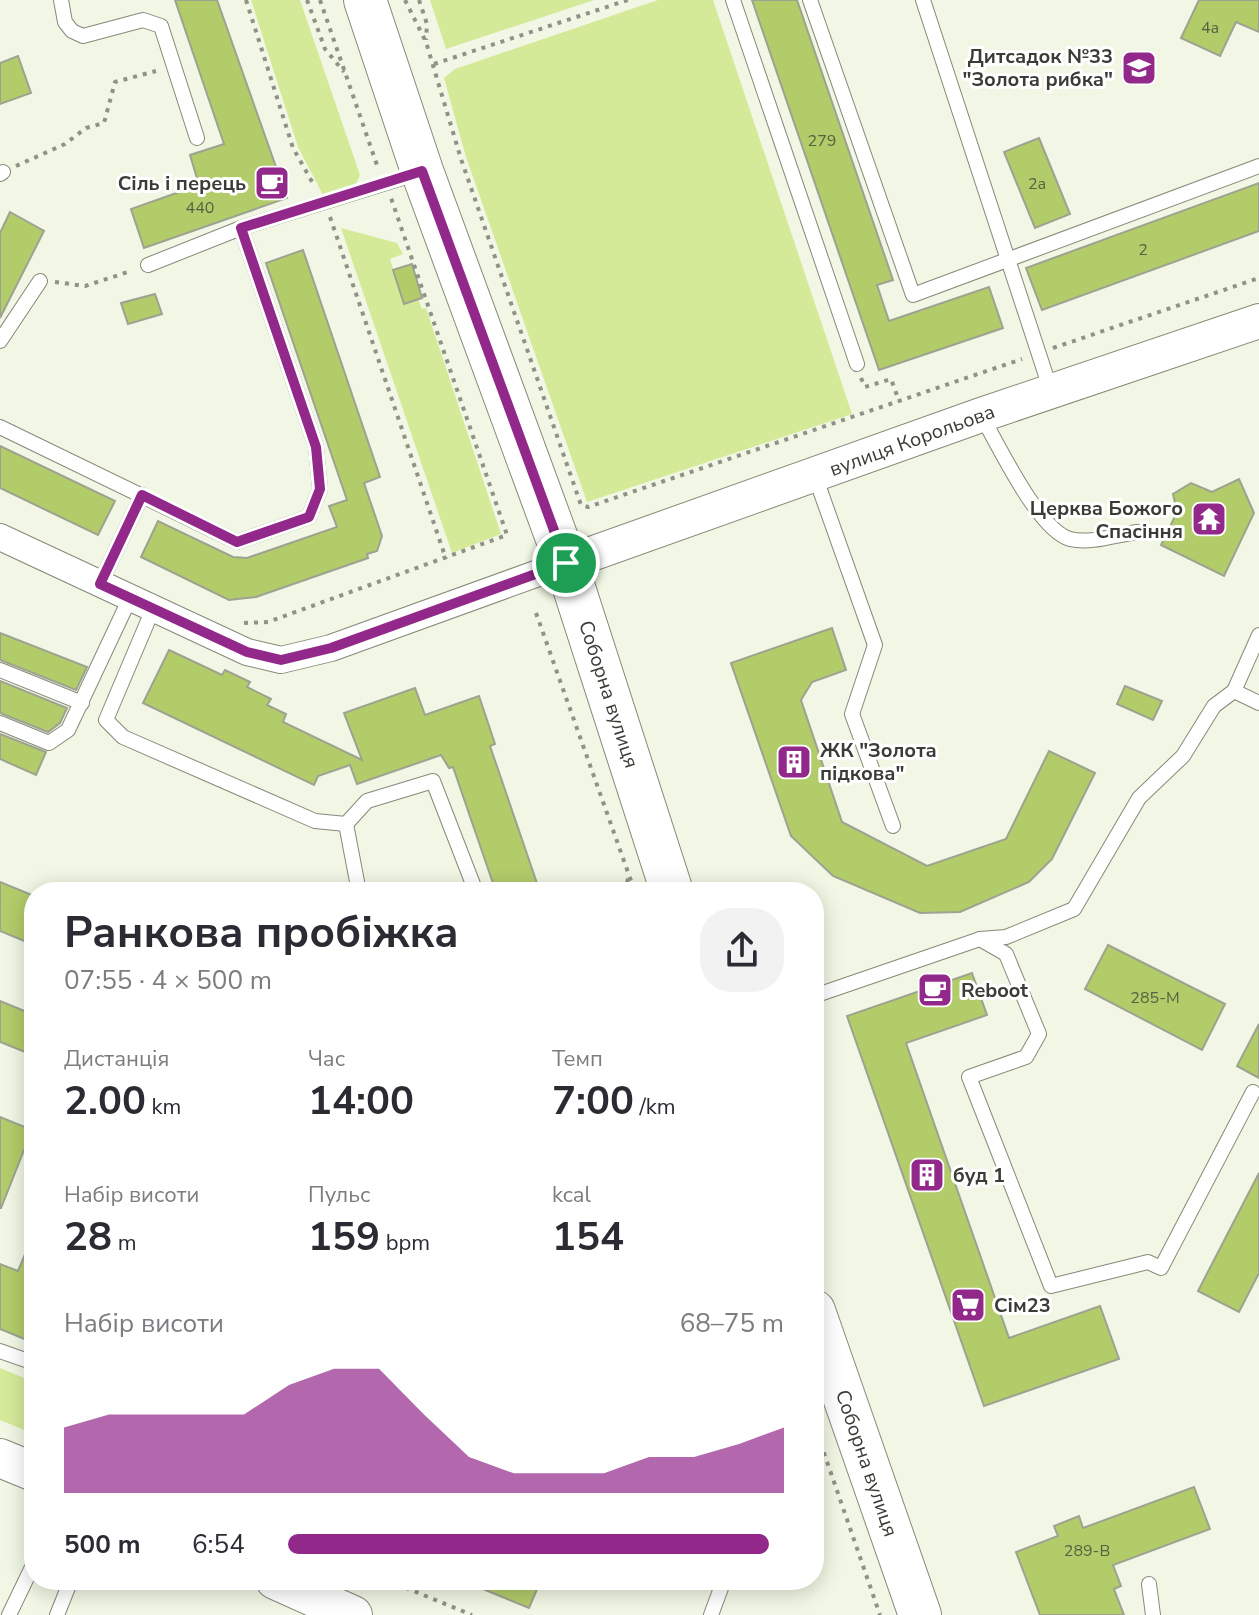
<!DOCTYPE html>
<html lang="uk">
<meta charset="utf-8">
<style>
body{margin:0;font-family:"Nunito Sans",sans-serif;background:#f2f2f3;color:#2b2b33;height:100vh;display:flex;flex-direction:column;font-size:30px;white-space:nowrap}
*{box-sizing:border-box;margin:0}
p{font-size:26px;color:#7c7c81}
.icon{flex:none;width:44px;height:44px;fill:none;stroke:currentColor;stroke-width:2;stroke-linecap:round;stroke-linejoin:round}
.map{position:relative;flex:1;overflow:hidden}
.panel{position:absolute;left:24px;top:882px;width:800px;height:708px;display:flex;flex-direction:column;background:#fff;border-radius:32px;box-shadow:0 4px 20px #0003}
.panel>*{flex:none}
.pin{position:absolute;display:grid;place-items:center;width:68px;height:68px;color:#fff;margin:-34px;border:4px solid #fff;border-radius:50%;box-shadow:0 2px 8px #0007}
.round{display:grid;place-items:center;flex:none;width:84px;height:84px;border-radius:32px;background:#f2f2f3}
.headline{display:flex;align-items:center;justify-content:space-between;height:136px;padding:0 40px}
h1{font-size:44px;font-weight:700;line-height:60px}
.figures{display:grid;grid-template-columns:repeat(3,1fr);gap:12px;height:136px;padding:8px 40px}
.figures div{display:grid;align-content:center}
.figures b{font-size:40px;font-weight:700}
.figures small{font-size:22px;font-weight:400}
.figures p{font-size:22px}
.chart{height:224px;padding:16px 40px}
.chart p{display:flex;justify-content:space-between}
.chart svg{width:100%;height:144px;margin-top:8px;fill:#93288b;opacity:.7}
ul{padding:0 40px;list-style:none;font-size:26px}
li{display:grid;grid-template-columns:128px 96px 1fr;align-items:center;height:60px}
li i{height:20px;border-radius:10px;background:#93288b}
.map>svg:first-child{display:block}
.green{fill:#d4ea99}
.building{fill:#b3cc6a;stroke:#9da291;stroke-width:2}
.lines{fill:none;stroke-linecap:round;stroke-linejoin:round}
.service-casing{stroke:#858a79;stroke-width:16}
.minor-casing{stroke:#858a79;stroke-width:28}
.tertiary-casing{stroke:#858a79;stroke-width:36}
.secondary-casing{stroke:#858a79;stroke-width:40}
.primary-casing{stroke:#858a79;stroke-width:44}
.path{stroke:#8f9387;stroke-width:4;stroke-dasharray:4 6;stroke-linecap:butt}
.service{stroke:#fff;stroke-width:14}
.minor{stroke:#fff;stroke-width:26}
.tertiary{stroke:#fff;stroke-width:34}
.secondary{stroke:#fff;stroke-width:38}
.primary{stroke:#fff;stroke-width:42}
.route-casing{stroke:#fff;stroke-width:16}
.route{stroke:#93288b;stroke-width:10}
.labels{text-anchor:middle;stroke-width:6;stroke-linejoin:round;paint-order:stroke}
.number-label{font-size:16px;fill:#586042}
.poi-label{font-size:20px;font-weight:bold;fill:#3a3c35;stroke:#fff;text-anchor:start}
.street-label{font-size:20px;fill:#3a3c35;stroke:#fff}
</style>
<div class="map">
<svg width="1259" height="1615" viewBox="0 0 1259 1615">
<rect width="100%" height="100%" fill="#f1f7e4"/>
<g class="green">
<polygon points="251,0 300,0 360,175 356,184 323,195 298,147"/>
<polygon points="430,0 594,0 446,49"/>
<polygon points="658,0 713,0 852,414 587,502 466,157 444,78 455,69"/>
<polygon points="341,228 397,243 403,254 390,259 404,303 418,299 422,309 426,308 501,534 452,553"/>
<polygon points="0,1368 34,1382 34,1434 0,1420"/>
</g>
<g class="building">
<polygon points="175,0 217,0 287,198 144,248 131,209 199,185 190,155 224,144"/>
<polygon points="752,0 797,0 893,280 877,285 889,321 989,287 1003,328 879,370"/>
<polygon points="1199,0 1259,0 1259,32 1236,22 1220,56 1181,38"/>
<polygon points="18,56 31,93 0,104 0,63"/>
<polygon points="1039,138 1070,214 1035,228 1004,152"/>
<polygon points="1259,183 1259,231 1042,310 1026,268"/>
<polygon points="10,212 44,231 0,318 0,233"/>
<polygon points="303,250 380,477 364,483 382,536 377,551 367,554 368,558 256,597 229,600 141,557 158,521 233,557 247,558 337,527 329,506 347,500 266,263"/>
<polygon points="412,264 422,298 404,304 393,270"/>
<polygon points="155,294 162,314 128,324 121,303"/>
<polygon points="0,446 115,501 98,535 0,488"/>
<polygon points="1239,479 1254,513 1224,576 1161,545 1177,512 1173,494 1191,483 1212,492"/>
<polygon points="832,628 846,670 812,682 801,700 842,822 927,866 1006,839 1049,751 1095,773 1052,859 1029,882 960,912 920,913 833,876 791,836 731,663"/>
<polygon points="0,633 87,667 76,690 0,660"/>
<polygon points="169,650 222,675 225,670 250,682 247,687 271,699 267,705 286,714 283,722 362,760 344,713 415,688 425,715 479,696 495,744 490,746 540,892 496,892 453,767 449,768 441,755 357,784 350,765 318,776 314,785 143,703"/>
<polygon points="0,681 67,708 60,723 48,732 0,713"/>
<polygon points="1125,686 1162,701 1153,720 1117,704"/>
<polygon points="0,734 46,752 36,775 0,759"/>
<polygon points="0,882 34,896 34,945 0,931"/>
<polygon points="1108,945 1225,1004 1202,1050 1085,989"/>
<polygon points="972,973 987,1015 906,1043 1009,1338 1100,1306 1119,1359 984,1406 847,1016"/>
<polygon points="0,1001 34,1015 34,1029 25,1052 0,1042"/>
<polygon points="1259,1024 1259,1078 1237,1066"/>
<polygon points="0,1117 32,1130 1,1208 0,1208"/>
<polygon points="1259,1173 1259,1273 1239,1312 1198,1291"/>
<polygon points="34,1233 34,1343 0,1329 0,1264 18,1271"/>
<polygon points="1194,1487 1210,1529 1113,1565 1121,1586 1114,1589 1124,1615 1040,1615 1016,1552 1058,1536 1054,1526 1079,1516 1083,1528"/>
<polygon points="461,1580 541,1580 529,1608"/>
</g>
<g class="lines">
<defs>
<g id="service">
<polyline points="61,0 65,22 72,31 83,36 143,20 161,26 197,138"/>
<polyline points="733,0 857,364"/>
<polyline points="810,0 913,295 1259,166"/>
<polyline points="923,0 1051,391"/>
<polyline points="0,174 3,172"/>
<polyline points="148,265 241,228 418,173"/>
<polyline points="0,341 40,281"/>
<path d="M981 415C998 444 1038 530 1070 539 1091 544 1116 535 1137 532"/>
<polyline points="0,427 237,542 309,517 320,489 316,447 241,228"/>
<polyline points="815,476 875,645 852,714 893,826"/>
<polyline points="100,584 142,495"/>
<polyline points="153,609 106,720 123,737 315,821 346,824 359,892"/>
<polyline points="1259,635 1234,691 1259,703"/>
<polyline points="0,670 82,703"/>
<polyline points="0,723 49,743 68,730 130,598"/>
<polyline points="346,824 367,801 433,781 476,892"/>
<polyline points="980,939 1006,937 1074,909 1139,798 1183,756 1214,706 1234,691"/>
<polyline points="814,996 980,939 1006,954 1039,1034 1026,1057 969,1077 1051,1286 1148,1262 1161,1268 1253,1092"/>
<polyline points="0,1351 34,1363"/>
<polyline points="1149,1584 1153,1615"/>
<polyline points="9,1615 34,1563"/>
<polyline points="57,1615 71,1580"/>
<polyline points="711,1615 724,1580"/>
</g>
<polyline id="minor" points="0,537 247,652 281,660 331,648 566,563"/>
<polyline id="tertiary" points="566,563 981,415 1259,321"/>
<g id="secondary">
<polyline points="0,1458 34,1472"/>
<polyline points="275,1580 353,1615"/>
</g>
<g id="primary">
<polyline points="365,0 422,171 566,563 672,892"/>
<polyline points="814,1311 920,1615"/>
</g>
</defs>
<use href="#service" class="service-casing"/>
<use href="#minor" class="minor-casing"/>
<use href="#tertiary" class="tertiary-casing"/>
<use href="#secondary" class="secondary-casing"/>
<use href="#primary" class="primary-casing"/>
<g class="path">
<polyline points="246,0 293,148 315,187"/>
<polyline points="307,0 325,49 344,72"/>
<polyline points="320,0 378,168"/>
<polyline points="405,0 426,42 461,159 581,505 588,507 1022,359"/>
<polyline points="419,0 427,24 426,40"/>
<polyline points="434,64 628,0"/>
<polyline points="16,166 65,144 86,128 104,123 115,82 156,71"/>
<polyline points="330,217 446,559"/>
<polyline points="55,282 85,286 131,271"/>
<polyline points="1053,348 1259,278"/>
<polyline points="861,378 865,387 891,379 899,401"/>
<polyline points="536,613 635,892"/>
<polyline points="244,623 268,622 507,535 391,198"/>
<polyline points="624,892 629,876"/>
<polyline points="814,1424 880,1615"/>
<polyline points="387,1580 472,1615"/>
</g>
<use href="#service" class="service"/>
<use href="#minor" class="minor"/>
<use href="#tertiary" class="tertiary"/>
<use href="#secondary" class="secondary"/>
<use href="#primary" class="primary"/>
</g>
<g class="lines">
<defs>
<polygon id="route" points="422,171 566,563 331,648 281,660 247,652 100,584 142,495 237,542 309,517 320,489 316,447 241,228"/>
</defs>
<use href="#route" class="route-casing"/>
<use href="#route" class="route"/>
</g>
<defs>
<symbol id="school-square" viewBox="-11 -11 22 22"><rect x="-9" y="-9" width="18" height="18" rx="4" fill="#93288b" stroke="#fff"/><path d="M0-5L7-2L0 1L-7-2ZM-4 1L0 2.5L4 1V4Q0 6-4 4Z" fill="#fff"/></symbol>
<symbol id="cafe-square" viewBox="-11 -11 22 22"><rect x="-9" y="-9" width="18" height="18" rx="4" fill="#93288b" stroke="#fff"/><path d="M-5.5-4.5H6V0H3Q3 3.5 0 3.5H-2.5Q-5.5 3.5-5.5 0ZM3-3.2v2h1.7v-2ZM-6 4.5H4V6H-6Z" fill="#fff"/></symbol>
<symbol id="temple-square" viewBox="-11 -11 22 22"><rect x="-9" y="-9" width="18" height="18" rx="4" fill="#93288b" stroke="#fff"/><path d="M0-6L5-2H3V0L6.5 2.5H4V6H1.5V3h-3V6H-4V2.5H-6.5L-3 0V-2H-5Z" fill="#fff"/></symbol>
<symbol id="building-square" viewBox="-11 -11 22 22"><rect x="-9" y="-9" width="18" height="18" rx="4" fill="#93288b" stroke="#fff"/><path d="M-4-6H4V6H1V3H-1V6H-4ZM-2.5-4.3h1.7v1.8h-1.7ZM.8-4.3h1.7v1.8H.8ZM-2.5-1h1.7V.8h-1.7ZM.8-1h1.7V.8H.8Z" fill="#fff"/></symbol>
<symbol id="supermarket-square" viewBox="-11 -11 22 22"><rect x="-9" y="-9" width="18" height="18" rx="4" fill="#93288b" stroke="#fff"/><path d="M-6-5.5h2.5l.6 2H6L4.5 2H-2.5L-4.4-4H-6ZM-1.5 3.2a1.3 1.3 0 1 0 .1 0ZM3 3.2a1.3 1.3 0 1 0 .1 0Z" fill="#fff"/></symbol>
</defs>
<g fill-rule="evenodd">
<use href="#school-square" x="1119" y="48" width="40" height="40"/>
<use href="#cafe-square" x="252" y="163" width="40" height="40"/>
<use href="#temple-square" x="1189" y="499" width="40" height="40"/>
<use href="#building-square" x="774" y="742" width="40" height="40"/>
<use href="#cafe-square" x="915" y="970" width="40" height="40"/>
<use href="#building-square" x="907" y="1155" width="40" height="40"/>
<use href="#supermarket-square" x="948" y="1285" width="40" height="40"/>
</g>
<g class="labels">
<g class="number-label">
<text x="1210" y="33">4а</text>
<text x="822" y="146">279</text>
<text x="1037" y="189">2а</text>
<text x="200" y="213">440</text>
<text x="1143" y="255">2</text>
<text x="1155" y="1003">285-М</text>
<text x="1087" y="1556">289-В</text>
</g>
<g class="poi-label">
<text x="1113" y="63" text-anchor="end">Дитсадок №33<tspan x="1113" dy="23">"Золота рибка"</tspan></text>
<text x="246" y="190" text-anchor="end">Сіль і перець</text>
<text x="1183" y="515" text-anchor="end">Церква Божого<tspan x="1183" dy="23">Спасіння</tspan></text>
<text x="820" y="757">ЖК "Золота<tspan x="820" dy="23">підкова"</tspan></text>
<text x="961" y="997">Reboot</text>
<text x="953" y="1182">буд 1</text>
<text x="994" y="1312">Сім23</text>
</g>
<g class="street-label">
<text transform="translate(912 440) rotate(-20)" y="7">вулиця Корольова</text>
<text transform="translate(609 694) rotate(72)" y="7">Соборна вулиця</text>
<text transform="translate(867 1463) rotate(71)" y="7">Соборна вулиця</text>
</g>
</g>
</svg>
<div class="pin" style="left:566px;top:563px;background:#1e9e55"><svg class="icon" aria-label="arrive" viewBox="0 0 24 24"><path d="M6 21V4h12l-3 4 3 4H6"/></svg></div>
<section class="panel">
<div class="headline"><div><h1>Ранкова пробіжка</h1><p>07:55 · 4 × 500 m</p></div><a class="round"><svg class="icon" aria-label="share" viewBox="0 0 24 24"><path d="M12 15V3M7 8l5-5 5 5M5 13v7h14v-7"/></svg></a></div>
<div class="figures">
<div><p>Дистанція</p><b>2.00<small> km</small></b></div>
<div><p>Час</p><b>14:00</b></div>
<div><p>Темп</p><b>7:00<small> /km</small></b></div>
</div>
<div class="figures">
<div><p>Набір висоти</p><b>28<small> m</small></b></div>
<div><p>Пульс</p><b>159<small> bpm</small></b></div>
<div><p>kcal</p><b>154</b></div>
</div>
<div class="chart"><p><span>Набір висоти</span>68–75 m</p>
<svg viewBox="0 0 160 44" preserveAspectRatio="none"><path d="M0 44V24L10 20L20 20L30 20L40 20L50 11L60 6L70 6L80 20L90 33L100 38L110 38L120 38L130 33L140 33L150 29L160 24V44z"/></svg>
</div>
<ul>
<li><b>500 m</b>6:54<i style="width:97%"></i></li>
</ul>
</section>
</div>
